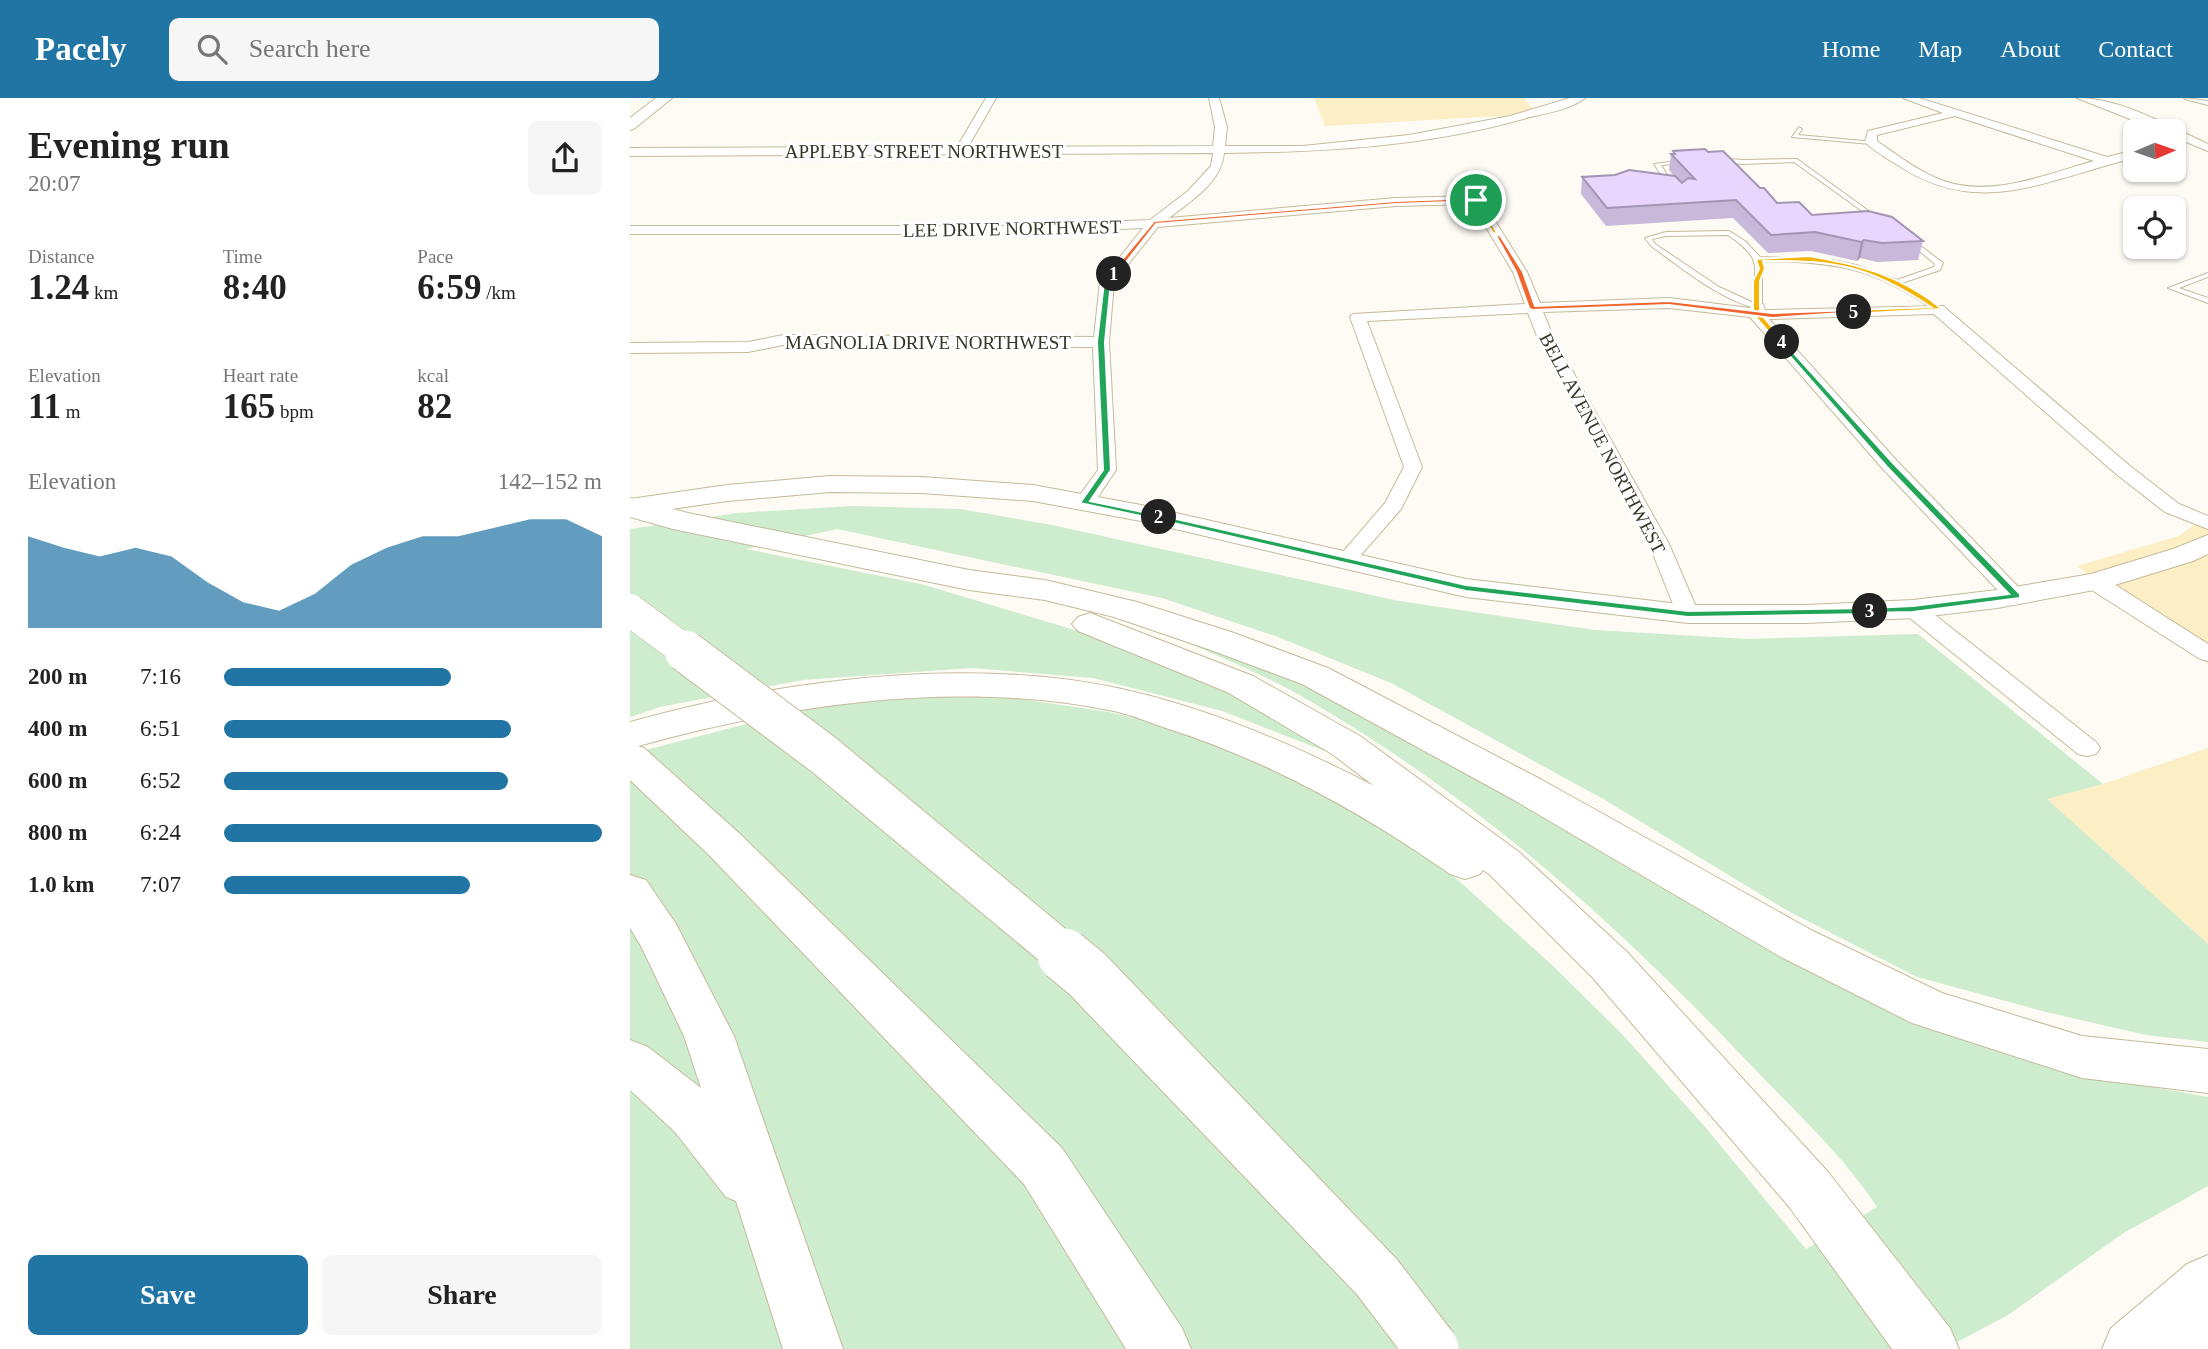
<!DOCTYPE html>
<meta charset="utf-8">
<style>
body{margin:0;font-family:"Times New Roman",serif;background:#f6f6f6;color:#222;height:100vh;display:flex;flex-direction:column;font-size:26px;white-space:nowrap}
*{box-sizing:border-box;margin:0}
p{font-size:23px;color:#767676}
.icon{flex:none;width:38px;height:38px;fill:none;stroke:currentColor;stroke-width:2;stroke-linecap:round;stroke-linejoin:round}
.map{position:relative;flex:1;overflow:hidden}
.sheet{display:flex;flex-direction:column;background:#fff;width:630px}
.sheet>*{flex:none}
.needle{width:46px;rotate:88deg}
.tools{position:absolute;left:1493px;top:21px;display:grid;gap:14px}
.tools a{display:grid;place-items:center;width:63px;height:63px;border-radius:10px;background:#fff;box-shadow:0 2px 5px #0004;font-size:35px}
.pin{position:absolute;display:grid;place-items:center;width:60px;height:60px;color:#fff;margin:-30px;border:4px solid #fff;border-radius:50%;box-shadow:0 2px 7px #0007}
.km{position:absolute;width:35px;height:35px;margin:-18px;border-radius:50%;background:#222;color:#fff;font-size:19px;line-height:35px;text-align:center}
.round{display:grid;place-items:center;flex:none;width:74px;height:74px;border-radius:10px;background:#f6f6f6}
.overview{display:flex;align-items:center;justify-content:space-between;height:119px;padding:0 28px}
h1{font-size:38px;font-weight:800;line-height:52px}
.stats{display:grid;grid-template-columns:repeat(3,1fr);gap:10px;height:119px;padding:7px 28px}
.stats div{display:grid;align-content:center}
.stats b{font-size:35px;font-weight:800}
.stats small{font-size:19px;font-weight:400}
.stats p{font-size:19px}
.chart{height:196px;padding:14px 28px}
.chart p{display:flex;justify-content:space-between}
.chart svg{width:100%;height:126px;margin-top:7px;fill:#2075a5;opacity:.7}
.primary-button{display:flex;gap:14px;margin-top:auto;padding:14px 28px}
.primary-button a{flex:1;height:80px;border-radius:10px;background:#2075a5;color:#fff;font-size:28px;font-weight:800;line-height:80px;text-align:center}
.primary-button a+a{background:#f6f6f6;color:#222}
ul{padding:0 28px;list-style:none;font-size:23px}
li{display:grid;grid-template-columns:112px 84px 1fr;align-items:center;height:52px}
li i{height:18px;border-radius:9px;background:#2075a5}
header{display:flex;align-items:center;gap:42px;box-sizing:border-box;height:98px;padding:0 35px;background:#2075a5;color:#fff}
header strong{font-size:33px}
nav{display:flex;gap:38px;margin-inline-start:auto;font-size:24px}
.search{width:490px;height:63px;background:#f6f6f6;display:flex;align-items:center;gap:18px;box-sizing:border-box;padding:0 24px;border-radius:10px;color:#767676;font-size:26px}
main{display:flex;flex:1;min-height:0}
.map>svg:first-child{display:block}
.built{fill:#fceec5}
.green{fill:#ceedce}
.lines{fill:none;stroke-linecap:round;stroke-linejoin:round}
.service-casing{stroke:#c5ba9b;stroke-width:2}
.minor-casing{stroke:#c5ba9b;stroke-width:2}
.secondary-casing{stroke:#c5ba9b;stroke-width:2}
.motorway-casing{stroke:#c5ba9b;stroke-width:2}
.service{fill:#fff;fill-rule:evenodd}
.minor{fill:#fff;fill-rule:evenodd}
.secondary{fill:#fff;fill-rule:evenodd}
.motorway{fill:#fff;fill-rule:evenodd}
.motorway-bridge-far2-casing{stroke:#c5ba9b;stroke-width:33;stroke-linecap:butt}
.motorway-bridge-far1-casing{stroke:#c5ba9b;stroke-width:43;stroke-linecap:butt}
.motorway-bridge-casing{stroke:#c5ba9b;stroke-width:55;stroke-linecap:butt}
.motorway-bridge-far2{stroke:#fff;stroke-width:32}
.motorway-bridge-far1{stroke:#fff;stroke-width:41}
.motorway-bridge{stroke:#fff;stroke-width:53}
.wall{fill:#c8b8da}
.shaded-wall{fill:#a396b2}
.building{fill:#e9d6fe;stroke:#a396b2;stroke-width:2}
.split-1{fill:#f0652b;stroke:#fff;stroke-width:2}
.split-2{fill:#22a559;stroke:#fff;stroke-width:2}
.split-3{fill:#22a559;stroke:#fff;stroke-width:2}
.split-4{fill:#22a559;stroke:#fff;stroke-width:2}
.split-5{fill:#f5b400;stroke:#fff;stroke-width:2}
.split-6{fill:#f0652b;stroke:#fff;stroke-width:2}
.split-7{fill:#f5b400;stroke:#fff;stroke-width:2}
.labels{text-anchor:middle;stroke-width:6;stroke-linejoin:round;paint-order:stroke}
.far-street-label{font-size:19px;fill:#383427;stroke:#fff}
</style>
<header>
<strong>Pacely</strong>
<div class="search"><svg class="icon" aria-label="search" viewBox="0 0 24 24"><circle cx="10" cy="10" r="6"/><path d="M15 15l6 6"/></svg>Search here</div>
<nav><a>Home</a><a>Map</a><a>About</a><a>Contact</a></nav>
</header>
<main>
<section class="sheet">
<div class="overview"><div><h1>Evening run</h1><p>20:07</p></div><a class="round"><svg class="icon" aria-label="share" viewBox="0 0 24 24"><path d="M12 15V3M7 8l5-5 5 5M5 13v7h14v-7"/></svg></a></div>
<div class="stats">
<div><p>Distance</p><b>1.24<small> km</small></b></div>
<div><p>Time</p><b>8:40</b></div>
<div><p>Pace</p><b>6:59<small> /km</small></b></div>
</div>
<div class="stats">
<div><p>Elevation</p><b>11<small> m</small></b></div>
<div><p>Heart rate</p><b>165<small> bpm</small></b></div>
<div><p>kcal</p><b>82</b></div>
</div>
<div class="chart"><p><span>Elevation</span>142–152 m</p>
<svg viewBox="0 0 160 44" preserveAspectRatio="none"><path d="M0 44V12L10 16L20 19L30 16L40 19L50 28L60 35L70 38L80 32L90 22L100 16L110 12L120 12L130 9L140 6L150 6L160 12V44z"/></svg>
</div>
<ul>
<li><b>200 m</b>7:16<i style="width:60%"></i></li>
<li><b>400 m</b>6:51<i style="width:76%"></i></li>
<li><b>600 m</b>6:52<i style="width:75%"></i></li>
<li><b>800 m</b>6:24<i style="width:100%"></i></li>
<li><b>1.0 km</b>7:07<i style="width:65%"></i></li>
</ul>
<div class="primary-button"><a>Save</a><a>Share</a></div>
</section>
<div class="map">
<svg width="1578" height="1251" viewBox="0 0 1578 1251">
<rect width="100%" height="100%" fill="#fdfbf4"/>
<g class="built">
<polygon points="684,0 894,0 907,16 695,28"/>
<polygon points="1578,417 1578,566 1447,468 1549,438"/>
<polygon points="1578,650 1578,846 1416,701 1473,686"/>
</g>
<g class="green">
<polygon points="222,408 330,411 422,427 769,503 965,532 1118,541 1288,536 1473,686 1417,701 1578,846 1578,944 1516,937 1416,914 1287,879 1158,813 975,702 761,585 648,539 532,500 207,431 116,451 291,486 568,569 697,654 592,613 463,580 342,570 173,582 30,609 0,619 0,431 107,415"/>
<path d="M515 526 689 592 956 742 1456 977 1578 999V1088L1492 1136 1378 1217 1314 1251H0V656L202 604 284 598 390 601 479 614 560 633 728 710 828 782 922 867 992 936 1076 1030 1176 1151 1247 1109C1211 1054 1159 1008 1114 960 982 821 845 699 678 602 627 572 569 551 515 526Z"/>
</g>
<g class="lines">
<defs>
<g id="service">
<polygon points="1554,0 1578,3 1578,7 1555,1"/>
<polygon points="1169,29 1172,31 1168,37 1244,44 1241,46 1162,39"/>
<polygon points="1086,60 1113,62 1167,61 1251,122 1246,123 1164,64 1113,66 1084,63"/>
<polygon points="1056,62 1054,65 1031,67 1045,89 1040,90 1024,66"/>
<path d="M1099 133 1115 143 1130 159 1202 162 1226 167 1267 182 1304 169 1305 166 1275 141 1280 140 1313 165 1310 172 1272 185 1312 211 1305 213C1246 170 1204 163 1132 163V209L1128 211C1087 200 1055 172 1021 148L1015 140 1036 134ZM1098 137C1134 162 1124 166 1124 205L1089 189 1025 146 1022 141 1036 138Z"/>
<polygon points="1578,175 1578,179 1549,190 1578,200 1578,205 1538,190"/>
</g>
<g id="minor">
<path d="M356 0H366L338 49 583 48 585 29 579 0H589L597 29 595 48H673L779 37 880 18 940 0H955C941 11 918 15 900 19 801 48 697 54 594 55 592 84 561 103 539 120L766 100 846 98 852 102 897 174 910 205 1039 200 1120 210 1128 204 1133 206 1135 212H1142L1313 208 1500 368 1549 406 1578 418V431L1535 414 1486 376 1304 216 1139 221 1267 363 1397 498 1394 503H1378L1253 371 1120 219 1039 210 913 214 923 238 1039 446 1069 516 1066 521H1050L1047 516 1019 446 907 238 898 215 737 223 792 369 771 411 723 466H709L706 462 755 405 774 369 720 219 723 216 895 206 883 174 842 106 766 108 528 129 484 184 479 244 486 372 461 409 454 411 444 405 468 372 463 249 153 247 118 254 0 255V245L118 244 153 237 464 239 470 184 513 130 371 136H0V128H371L520 122 558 93 581 68 583 55 0 58V50L327 49Z"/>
<path d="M1273 0H1289L1477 59 1505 52V60C1418 80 1350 123 1266 66 1256 60 1244 53 1235 44L1238 33 1313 15ZM1325 18 1464 63C1417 76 1360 101 1311 82 1288 73 1267 57 1247 43V37Z"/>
<path d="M1447 0C1492 0 1538 28 1578 46V53L1544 39V33H1530Z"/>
<polygon points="1465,478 1473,479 1578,546 1578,563 1570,561 1457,489 1454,484 1457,479"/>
<polygon points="1283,504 1291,506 1466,644 1470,650 1466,656 1457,658 1448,656 1275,516 1272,511 1275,506"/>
</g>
<g id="secondary">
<polygon points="26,0 42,0 5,30 0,32 0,20"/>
<polygon points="200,378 292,379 403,387 511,407 836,481 1058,507 1177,507 1283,502 1367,492 1461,476 1543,451 1578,437 1578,456 1563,463 1475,490 1367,510 1283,520 1177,525 1058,525 836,499 511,423 403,403 292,395 200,394 97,403 0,417 0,401 97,387"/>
</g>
<g id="motorway">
<polygon points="0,400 58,415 339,472 415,482 507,504 604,535 698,570 912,682 1183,833 1312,895 1452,938 1578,951 1578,995 1452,980 1282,925 1151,859 884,702 672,586 578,551 484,519 415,502 339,492 43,431 0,419"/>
<path d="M460 515 623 578 730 638 889 754 997 854 1198 1074 1320 1230 1329 1251H1262L1160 1110 963 880 859 776 853 772 850 776 835 781 820 776C733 715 641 664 539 631 521 625 502 617 484 613 328 581 159 606 8 648L14 650 110 736 432 1050 552 1230 561 1251H496L394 1086 80 758 0 682V624L4 623C151 582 336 558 487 590 576 609 663 646 744 688L702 656 597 594 448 533 442 526 448 519Z"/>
<polygon points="0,777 16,782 46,826 104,938 213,1251 153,1251 106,1103 96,1099 45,1034 0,992 0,942 18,949 71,990 54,938 11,848 0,830"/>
<polygon points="1578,1157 1578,1251 1472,1251 1481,1230 1557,1166"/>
</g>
</defs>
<use href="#service" class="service-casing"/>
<use href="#minor" class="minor-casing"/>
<use href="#secondary" class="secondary-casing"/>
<use href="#motorway" class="motorway-casing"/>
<use href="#service" class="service"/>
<use href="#minor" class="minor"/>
<use href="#secondary" class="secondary"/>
<use href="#motorway" class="motorway"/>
<defs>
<polyline id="motorway-bridge-far2" points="0,512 58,555"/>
<polyline id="motorway-bridge-far1" points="55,553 194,657 436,858"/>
<polyline id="motorway-bridge" points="434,857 457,876 747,1179 802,1251"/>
</defs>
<use href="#motorway-bridge-far2" class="motorway-bridge-far2-casing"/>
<use href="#motorway-bridge-far1" class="motorway-bridge-far1-casing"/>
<use href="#motorway-bridge" class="motorway-bridge-casing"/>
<use href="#motorway-bridge-far2" class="motorway-bridge-far2"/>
<use href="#motorway-bridge-far1" class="motorway-bridge-far1"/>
<use href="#motorway-bridge" class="motorway-bridge"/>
</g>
<polygon class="wall" points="1043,53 1078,54 1147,105 1182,117 1293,143 1288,162 1247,164 1230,160 1227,163 1181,153 1138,155 1103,120 976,128 951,96 952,79 1044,78 1039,72 1041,56 1043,56"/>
<polygon class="shaded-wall" points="1234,142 1230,160 1227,163 1231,144"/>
<polygon class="building" points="1075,51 1078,54 1093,53 1130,90 1134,90 1147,105 1169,104 1182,117 1238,113 1262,119 1293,143 1252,145 1234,142 1231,144 1185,134 1141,137 1106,102 977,110 952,79 985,77 999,72 1045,78 1052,85 1058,80 1065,81 1041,56 1045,56 1043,53"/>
<polygon class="split-1" points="846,100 849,103 766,106 526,126 486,177 480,176 524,123 766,103"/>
<polygon class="split-2" points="484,174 487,176 481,184 475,244 481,372 460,403 532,418 532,421 529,422 450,405 473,372 467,244 474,184"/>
<polygon class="split-3" points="529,417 836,487 1058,513 1240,510 1245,513 1240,516 1058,519 836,493 526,421 526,418"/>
<polygon class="split-4" points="1152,242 1263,365 1390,496 1390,500 1283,514 1237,515 1235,513 1240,510 1283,508 1379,496 1257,369 1149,246"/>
<path class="split-5" d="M1179 158C1228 166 1273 178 1312 211L1221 216 1224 212 1301 209C1239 168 1207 162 1133 163L1135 171 1130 183V215L1155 244 1149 246 1123 216V183L1129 171 1126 161Z"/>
<polygon class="split-6" points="864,134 868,134 893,174 905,208 1039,203 1142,215 1224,212 1227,214 1142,220 1039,207 902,212 899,210 886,174"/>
<polygon class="split-7" points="846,100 849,102 868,137 863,135 844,102"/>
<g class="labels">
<g class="far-street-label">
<text x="294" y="60">APPLEBY STREET NORTHWEST</text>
<text transform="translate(382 130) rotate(-1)" y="7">LEE DRIVE NORTHWEST</text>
<text x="298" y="251">MAGNOLIA DRIVE NORTHWEST</text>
<text transform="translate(973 345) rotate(62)" y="7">BELL AVENUE NORTHWEST</text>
</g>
</g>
</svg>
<div class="tools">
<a><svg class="needle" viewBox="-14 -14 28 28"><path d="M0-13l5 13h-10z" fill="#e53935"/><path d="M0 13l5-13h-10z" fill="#767676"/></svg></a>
<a><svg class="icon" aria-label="locate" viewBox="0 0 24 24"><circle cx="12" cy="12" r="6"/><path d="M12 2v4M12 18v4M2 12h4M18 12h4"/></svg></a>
</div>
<div class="pin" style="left:846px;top:102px;background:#1e9e55"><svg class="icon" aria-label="arrive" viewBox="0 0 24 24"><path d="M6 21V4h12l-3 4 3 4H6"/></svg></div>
<b class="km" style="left:484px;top:176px">1</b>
<b class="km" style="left:529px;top:419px">2</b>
<b class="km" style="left:1240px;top:513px">3</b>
<b class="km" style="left:1152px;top:244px">4</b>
<b class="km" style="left:1224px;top:214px">5</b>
</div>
</main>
